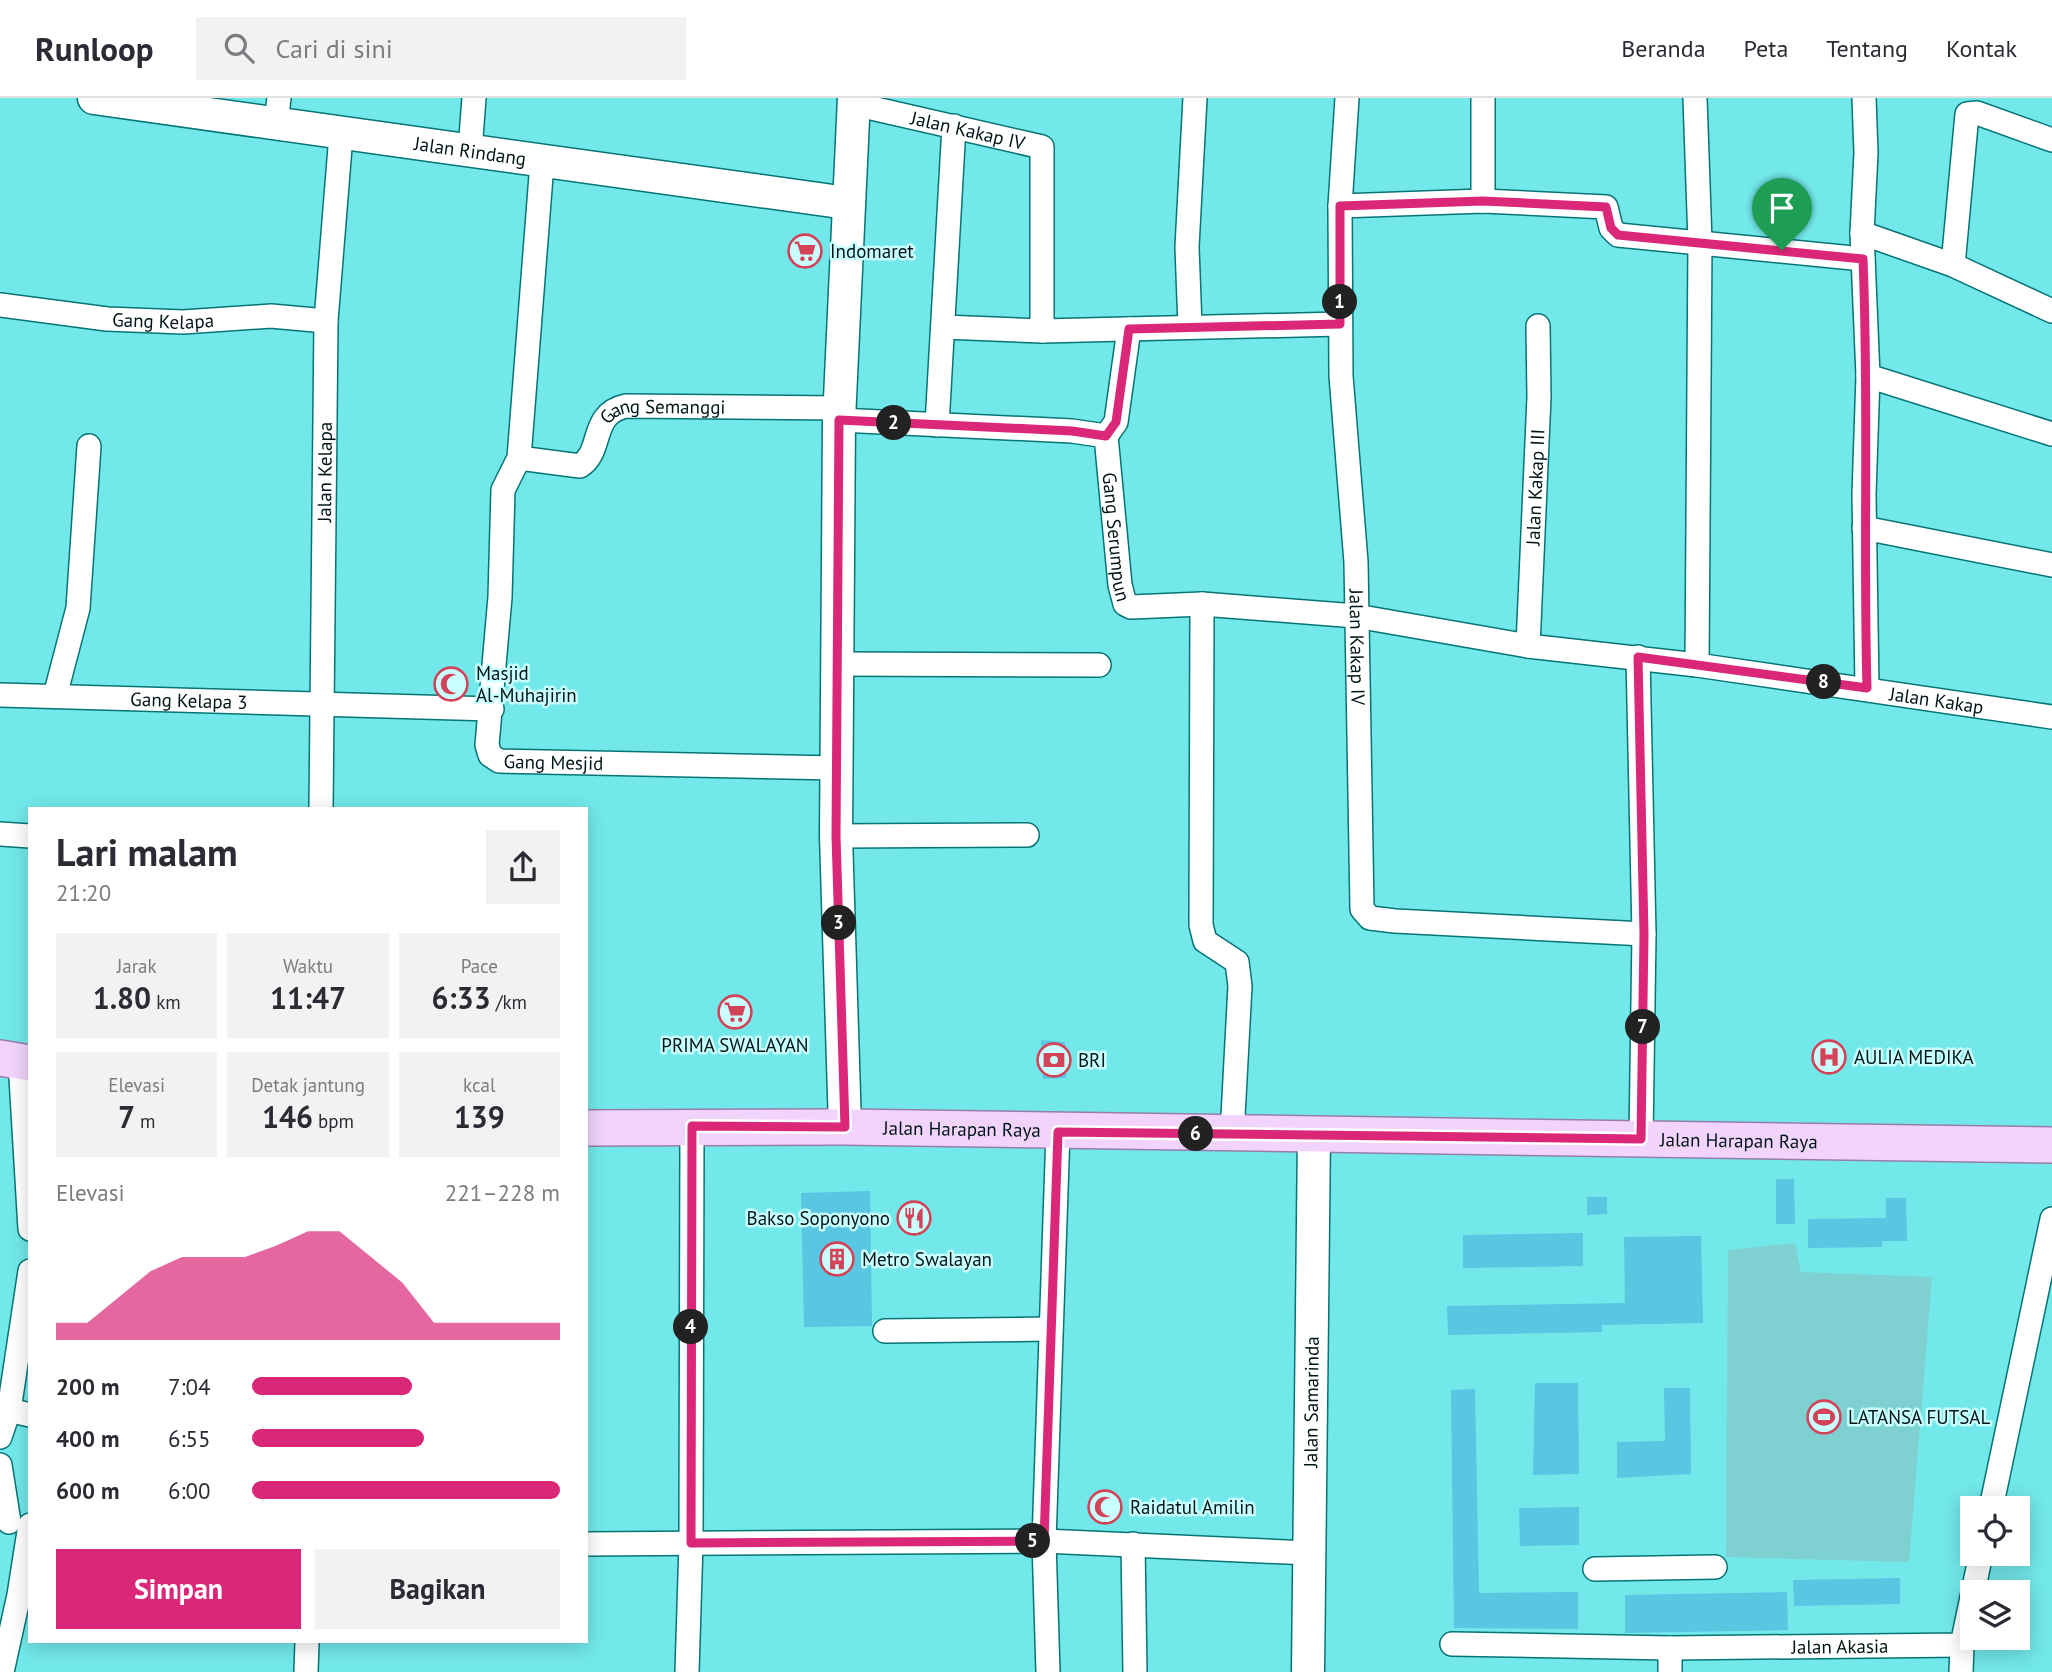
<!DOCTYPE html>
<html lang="id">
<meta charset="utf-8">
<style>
body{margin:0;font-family:"PT Sans",sans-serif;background:#f2f2f3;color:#2b2b33;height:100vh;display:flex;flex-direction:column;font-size:26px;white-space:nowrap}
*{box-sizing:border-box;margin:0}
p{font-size:23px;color:#7c7c81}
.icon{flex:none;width:38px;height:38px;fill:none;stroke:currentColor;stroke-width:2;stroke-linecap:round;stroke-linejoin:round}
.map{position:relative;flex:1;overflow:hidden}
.drawer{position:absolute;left:28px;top:709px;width:560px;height:836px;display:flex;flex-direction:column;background:#fff;border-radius:0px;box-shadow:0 4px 18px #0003}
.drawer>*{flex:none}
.controls{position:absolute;left:1960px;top:1398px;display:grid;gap:14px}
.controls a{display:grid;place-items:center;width:70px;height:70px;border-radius:0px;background:#fff;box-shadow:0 4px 18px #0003;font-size:35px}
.pin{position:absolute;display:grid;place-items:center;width:60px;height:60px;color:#fff;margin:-72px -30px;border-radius:50% 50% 50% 0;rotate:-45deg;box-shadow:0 0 7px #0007}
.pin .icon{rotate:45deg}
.km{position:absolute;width:35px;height:35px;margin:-18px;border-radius:50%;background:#222;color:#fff;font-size:19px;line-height:35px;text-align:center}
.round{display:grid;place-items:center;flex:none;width:74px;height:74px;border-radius:0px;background:#f2f2f3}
.head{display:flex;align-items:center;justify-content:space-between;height:119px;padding:0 28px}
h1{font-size:38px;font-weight:700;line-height:52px}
.metrics{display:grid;grid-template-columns:repeat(3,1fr);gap:10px;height:119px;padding:7px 28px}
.metrics div{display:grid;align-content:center;border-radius:0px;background:#f2f2f3;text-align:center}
.metrics b{font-size:30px;font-weight:700}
.metrics small{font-size:19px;font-weight:400}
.metrics p{font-size:19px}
.chart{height:196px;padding:14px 28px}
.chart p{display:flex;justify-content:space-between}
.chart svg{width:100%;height:126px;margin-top:7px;fill:#db2777;opacity:.7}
.primary-button{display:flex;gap:14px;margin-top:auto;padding:14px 28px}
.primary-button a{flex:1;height:80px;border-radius:0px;background:#db2777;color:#fff;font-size:28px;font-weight:700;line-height:80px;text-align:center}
.primary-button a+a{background:#f2f2f3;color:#2b2b33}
ul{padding:0 28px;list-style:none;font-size:23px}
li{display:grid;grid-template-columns:112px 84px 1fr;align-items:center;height:52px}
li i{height:18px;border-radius:9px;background:#db2777}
header{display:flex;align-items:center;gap:42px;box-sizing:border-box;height:98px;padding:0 35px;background:#fff;border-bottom:2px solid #e1e1e2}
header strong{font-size:33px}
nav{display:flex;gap:38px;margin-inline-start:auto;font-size:24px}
.search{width:490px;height:63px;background:#f2f2f3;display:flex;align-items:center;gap:18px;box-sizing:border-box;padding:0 24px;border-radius:0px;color:#7c7c81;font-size:26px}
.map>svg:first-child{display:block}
.green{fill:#7fd0d1}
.building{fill:#59c6e2}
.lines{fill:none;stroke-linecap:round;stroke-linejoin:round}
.street-casing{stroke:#077476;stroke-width:26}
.secondary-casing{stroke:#077476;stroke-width:35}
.primary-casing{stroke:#967daa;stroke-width:38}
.street{stroke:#fff;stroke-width:23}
.secondary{stroke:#fff;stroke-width:32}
.primary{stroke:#f1d3fb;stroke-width:35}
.route-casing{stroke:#fff;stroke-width:14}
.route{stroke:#db2777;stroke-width:9}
.labels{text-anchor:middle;stroke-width:5;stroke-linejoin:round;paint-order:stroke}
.street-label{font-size:19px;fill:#001516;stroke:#caffff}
.poi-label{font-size:19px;fill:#001516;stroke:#caffff;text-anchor:start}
</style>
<header>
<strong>Runloop</strong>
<div class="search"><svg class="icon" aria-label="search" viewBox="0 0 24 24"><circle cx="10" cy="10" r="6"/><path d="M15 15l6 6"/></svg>Cari di sini</div>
<nav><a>Beranda</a><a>Peta</a><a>Tentang</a><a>Kontak</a></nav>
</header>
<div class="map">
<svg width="2052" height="1574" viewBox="0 0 2052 1574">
<rect width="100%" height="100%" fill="#72e8ea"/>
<polygon class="green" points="1795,1145 1801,1174 1932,1179 1909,1464 1726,1459 1728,1152"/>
<g class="building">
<polygon points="1041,942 1065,944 1066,980 1043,981"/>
<polygon points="1776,1081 1794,1081 1795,1126 1776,1126"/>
<polygon points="870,1093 872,1228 804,1229 801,1095"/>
<polygon points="1587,1099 1607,1099 1607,1116 1587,1117"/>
<polygon points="1886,1100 1906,1100 1907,1143 1882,1143 1882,1149 1808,1150 1808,1121 1886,1120"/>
<polygon points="1583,1135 1583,1168 1463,1170 1463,1137"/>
<polygon points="1701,1138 1703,1225 1602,1227 1602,1234 1448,1237 1447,1208 1625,1205 1624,1139"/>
<polygon points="1535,1285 1578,1285 1579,1376 1533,1377"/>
<polygon points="1664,1290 1690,1290 1691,1376 1617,1380 1617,1344 1665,1343"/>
<polygon points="1475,1291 1479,1495 1578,1494 1578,1531 1454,1530 1451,1292"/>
<polygon points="1579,1409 1579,1447 1520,1448 1519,1410"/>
<polygon points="1900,1480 1900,1506 1794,1508 1793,1482"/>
<polygon points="1787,1494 1788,1532 1625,1535 1625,1497"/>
</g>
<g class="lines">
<defs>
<g id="street">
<path id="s1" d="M1347 0 1340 108 1341 278 1356 464 1362 811 1370 820 1395 823 1644 836"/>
<polyline points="1483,0 1483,103"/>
<polyline points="1695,0 1700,144 1697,567"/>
<polyline points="1864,0 1866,55 1862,135 1868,278 1864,396 1867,590"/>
<path id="s2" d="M854 6 1042 49V233L944 229"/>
<polyline points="276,25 279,0"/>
<polyline points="470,52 474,0"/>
<path id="s3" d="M542 65 519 360 503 392 500 499 487 647 490 657 499 663 836 670"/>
<polyline points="1340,108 1483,103 1606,109 1611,130 1618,137 1863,161"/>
<polyline points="1862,135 1953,167 2052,213"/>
<polyline points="1953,167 1967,16 1977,15 2052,42"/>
<path id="s4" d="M0 207 107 221 183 224 271 218 326 223"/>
<polyline points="1190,229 1187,149 1195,0"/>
<polyline points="1042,233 1340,226"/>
<polyline points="1868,278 2052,336"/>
<path id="s5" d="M839 322 1072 333 1106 338 1120 487 1125 506 1131 509 1202 506 1356 518 1528 548 1697 567 2052 619"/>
<polyline points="937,327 954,28"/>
<polyline points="1106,338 1116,324 1129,231"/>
<path id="s6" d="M519 360 580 368C604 353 589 316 626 308L840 310"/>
<polyline points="1864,430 2052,467"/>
<polyline points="1202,506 1201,827 1205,843 1237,864 1240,888 1232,1037"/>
<path id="s7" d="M1528 548 1539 299 1538 228"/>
<polyline points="1638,559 1644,836 1641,1041"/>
<polyline points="837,566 1099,567"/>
<path id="s8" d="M0 597 492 611"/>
<polyline points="55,598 78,510 89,348"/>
<path id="s9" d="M321 710 326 223 341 37"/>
<polyline points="0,736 30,738"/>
<polyline points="836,738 1027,737"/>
<polyline points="20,963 30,1131"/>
<polyline points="885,1233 1051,1231"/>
<polyline points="9,1312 30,1317"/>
<polyline points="0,1339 9,1312 30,1173"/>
<polyline points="0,1367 9,1424"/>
<polyline points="1991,1410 2052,1121"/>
<polyline points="586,1446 1044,1443 1308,1455"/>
<polyline points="1133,1446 1135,1574"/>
<polyline points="1595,1471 1715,1469"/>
<polyline points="1973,1494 1981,1456"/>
<path id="s10" d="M1452 1546 1670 1550 1962 1547 1972 1499"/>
<polyline points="2,1574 19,1497 30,1427"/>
<polyline points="306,1574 307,1544"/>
<polyline points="687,1574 691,1445 692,1028"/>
<polyline points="1048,1574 1044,1443 1058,1034"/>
<polyline points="1670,1574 1670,1550"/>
<polyline points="1961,1574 1962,1547"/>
</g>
<g id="secondary">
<path id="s11" d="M94 0C345 34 596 72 847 105"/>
<polyline points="845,1029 836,738 839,322 854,0"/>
<path id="s12" d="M1308 1574 1314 1035"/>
</g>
<g id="primary">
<polyline points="0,960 30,965"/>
<path id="s13" d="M586 1030 845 1029 2052 1047"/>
</g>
</defs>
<use href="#street" class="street-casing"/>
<use href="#secondary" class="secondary-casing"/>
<use href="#primary" class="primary-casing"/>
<use href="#street" class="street"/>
<use href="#secondary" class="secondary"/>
<use href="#primary" class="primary"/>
</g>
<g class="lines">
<defs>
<path id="route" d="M1483 103 1606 109 1611 130 1618 137 1863 161C1869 304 1863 447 1867 590L1638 559 1644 836 1641 1041 1058 1034 1044 1443 691 1445 692 1028 845 1029 836 738 839 322 1072 333 1106 338 1116 324 1129 231 1340 226V108Z"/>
</defs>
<use href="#route" class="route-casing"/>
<use href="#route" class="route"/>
</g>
<defs>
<symbol id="supermarket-ring" viewBox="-11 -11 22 22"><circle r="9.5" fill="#caffff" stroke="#d34256" stroke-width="1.5"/><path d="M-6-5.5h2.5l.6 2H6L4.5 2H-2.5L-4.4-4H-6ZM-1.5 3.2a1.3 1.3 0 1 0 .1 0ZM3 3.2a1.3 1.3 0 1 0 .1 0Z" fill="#d34256"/></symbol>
<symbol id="mosque-ring" viewBox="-11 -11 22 22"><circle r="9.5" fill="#caffff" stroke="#d34256" stroke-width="1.5"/><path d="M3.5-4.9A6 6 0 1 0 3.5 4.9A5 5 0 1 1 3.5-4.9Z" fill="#d34256"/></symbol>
<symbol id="hospital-ring" viewBox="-11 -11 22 22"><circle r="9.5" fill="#caffff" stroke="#d34256" stroke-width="1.5"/><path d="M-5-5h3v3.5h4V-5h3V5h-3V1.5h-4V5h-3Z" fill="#d34256"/></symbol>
<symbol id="bank-ring" viewBox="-11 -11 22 22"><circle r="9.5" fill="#caffff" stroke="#d34256" stroke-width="1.5"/><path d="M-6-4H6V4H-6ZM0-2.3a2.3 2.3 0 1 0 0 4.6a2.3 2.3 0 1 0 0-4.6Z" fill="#d34256"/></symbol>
<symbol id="restaurant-ring" viewBox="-11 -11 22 22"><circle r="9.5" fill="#caffff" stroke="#d34256" stroke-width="1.5"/><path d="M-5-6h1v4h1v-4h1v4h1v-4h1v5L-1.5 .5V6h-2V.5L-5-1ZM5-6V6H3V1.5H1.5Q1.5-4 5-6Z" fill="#d34256"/></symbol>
<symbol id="building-ring" viewBox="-11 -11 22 22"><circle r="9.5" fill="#caffff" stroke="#d34256" stroke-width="1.5"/><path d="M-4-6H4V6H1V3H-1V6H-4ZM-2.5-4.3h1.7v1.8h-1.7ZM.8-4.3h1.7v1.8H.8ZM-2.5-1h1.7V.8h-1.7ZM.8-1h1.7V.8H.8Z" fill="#d34256"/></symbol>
<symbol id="stadium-ring" viewBox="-11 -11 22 22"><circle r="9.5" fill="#caffff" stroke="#d34256" stroke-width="1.5"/><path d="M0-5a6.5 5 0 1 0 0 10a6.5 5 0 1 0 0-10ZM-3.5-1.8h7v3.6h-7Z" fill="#d34256"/></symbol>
</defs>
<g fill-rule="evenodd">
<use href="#supermarket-ring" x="786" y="134" width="38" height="38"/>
<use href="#mosque-ring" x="432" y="567" width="38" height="38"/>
<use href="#supermarket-ring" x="716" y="895" width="38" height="38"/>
<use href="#hospital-ring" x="1810" y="940" width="38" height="38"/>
<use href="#bank-ring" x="1035" y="943" width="38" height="38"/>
<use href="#restaurant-ring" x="895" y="1101" width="38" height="38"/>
<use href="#building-ring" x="818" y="1142" width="38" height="38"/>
<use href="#stadium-ring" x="1805" y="1300" width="38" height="38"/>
<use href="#mosque-ring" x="1086" y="1390" width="38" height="38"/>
</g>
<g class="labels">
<g class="street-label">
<text dy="7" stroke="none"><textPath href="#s2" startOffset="117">Jalan Kakap IV</textPath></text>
<text dy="7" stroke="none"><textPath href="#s11" startOffset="380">Jalan Rindang</textPath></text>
<text dy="7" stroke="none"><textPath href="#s4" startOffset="164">Gang Kelapa</textPath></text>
<text dy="7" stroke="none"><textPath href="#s6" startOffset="177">Gang Semanggi</textPath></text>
<text dy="7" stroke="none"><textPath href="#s9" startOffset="336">Jalan Kelapa</textPath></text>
<text dy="7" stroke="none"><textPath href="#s7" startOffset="159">Jalan Kakap III</textPath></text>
<text dy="7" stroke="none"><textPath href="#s5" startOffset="369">Gang Serumpun</textPath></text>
<text dy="7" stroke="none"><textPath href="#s1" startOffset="550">Jalan Kakap IV</textPath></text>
<text dy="7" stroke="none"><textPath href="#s8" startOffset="189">Gang Kelapa 3</textPath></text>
<text dy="7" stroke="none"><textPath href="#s5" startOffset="1256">Jalan Kakap</textPath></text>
<text dy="7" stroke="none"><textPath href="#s3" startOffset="663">Gang Mesjid</textPath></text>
<text dy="7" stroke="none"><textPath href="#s13" startOffset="376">Jalan Harapan Raya</textPath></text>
<text dy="7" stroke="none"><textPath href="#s13" startOffset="1153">Jalan Harapan Raya</textPath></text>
<text dy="7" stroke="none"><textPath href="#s12" startOffset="270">Jalan Samarinda</textPath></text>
<text dy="7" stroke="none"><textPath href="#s10" startOffset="388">Jalan Akasia</textPath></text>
</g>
<g class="poi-label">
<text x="830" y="160">Indomaret</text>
<text x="476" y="582">Masjid<tspan x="476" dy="22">Al-Muhajirin</tspan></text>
<text x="735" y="954" text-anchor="middle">PRIMA SWALAYAN</text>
<text x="1854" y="966">AULIA MEDIKA</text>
<text x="1078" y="969">BRI</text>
<text x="890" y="1127" text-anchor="end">Bakso Soponyono</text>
<text x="862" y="1168">Metro Swalayan</text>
<text x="1848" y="1326">LATANSA FUTSAL</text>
<text x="1130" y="1416">Raidatul Amilin</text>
</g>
</g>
</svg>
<div class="controls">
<a><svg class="icon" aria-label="locate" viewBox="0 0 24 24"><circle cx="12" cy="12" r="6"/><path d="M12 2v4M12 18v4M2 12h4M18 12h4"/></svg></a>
<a><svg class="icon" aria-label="layers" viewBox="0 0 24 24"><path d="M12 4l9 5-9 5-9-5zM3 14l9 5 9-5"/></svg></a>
</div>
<div class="pin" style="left:1782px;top:152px;background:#1e9e55"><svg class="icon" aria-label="arrive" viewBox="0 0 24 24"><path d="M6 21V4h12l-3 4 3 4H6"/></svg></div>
<b class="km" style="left:1340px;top:204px">1</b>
<b class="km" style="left:894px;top:325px">2</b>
<b class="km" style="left:839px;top:825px">3</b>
<b class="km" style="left:691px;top:1229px">4</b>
<b class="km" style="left:1033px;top:1443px">5</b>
<b class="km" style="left:1196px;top:1036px">6</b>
<b class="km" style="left:1643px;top:929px">7</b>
<b class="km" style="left:1824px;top:584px">8</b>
<section class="drawer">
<div class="head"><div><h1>Lari malam</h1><p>21:20</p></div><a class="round"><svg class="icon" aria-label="share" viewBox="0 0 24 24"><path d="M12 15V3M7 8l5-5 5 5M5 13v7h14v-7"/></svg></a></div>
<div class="metrics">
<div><p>Jarak</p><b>1.80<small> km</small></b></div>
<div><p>Waktu</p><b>11:47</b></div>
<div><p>Pace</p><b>6:33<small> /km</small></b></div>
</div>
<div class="metrics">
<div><p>Elevasi</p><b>7<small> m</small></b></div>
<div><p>Detak jantung</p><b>146<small> bpm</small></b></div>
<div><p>kcal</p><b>139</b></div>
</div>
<div class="chart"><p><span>Elevasi</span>221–228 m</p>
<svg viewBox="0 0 160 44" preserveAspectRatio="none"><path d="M0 44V38L10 38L20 29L30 20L40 15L50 15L60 15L70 11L80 6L90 6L100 15L110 24L120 38L130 38L140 38L150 38L160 38V44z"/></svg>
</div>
<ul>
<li><b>200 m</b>7:04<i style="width:52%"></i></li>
<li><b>400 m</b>6:55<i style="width:56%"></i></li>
<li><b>600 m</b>6:00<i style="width:100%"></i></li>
</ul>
<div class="primary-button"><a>Simpan</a><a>Bagikan</a></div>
</section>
</div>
